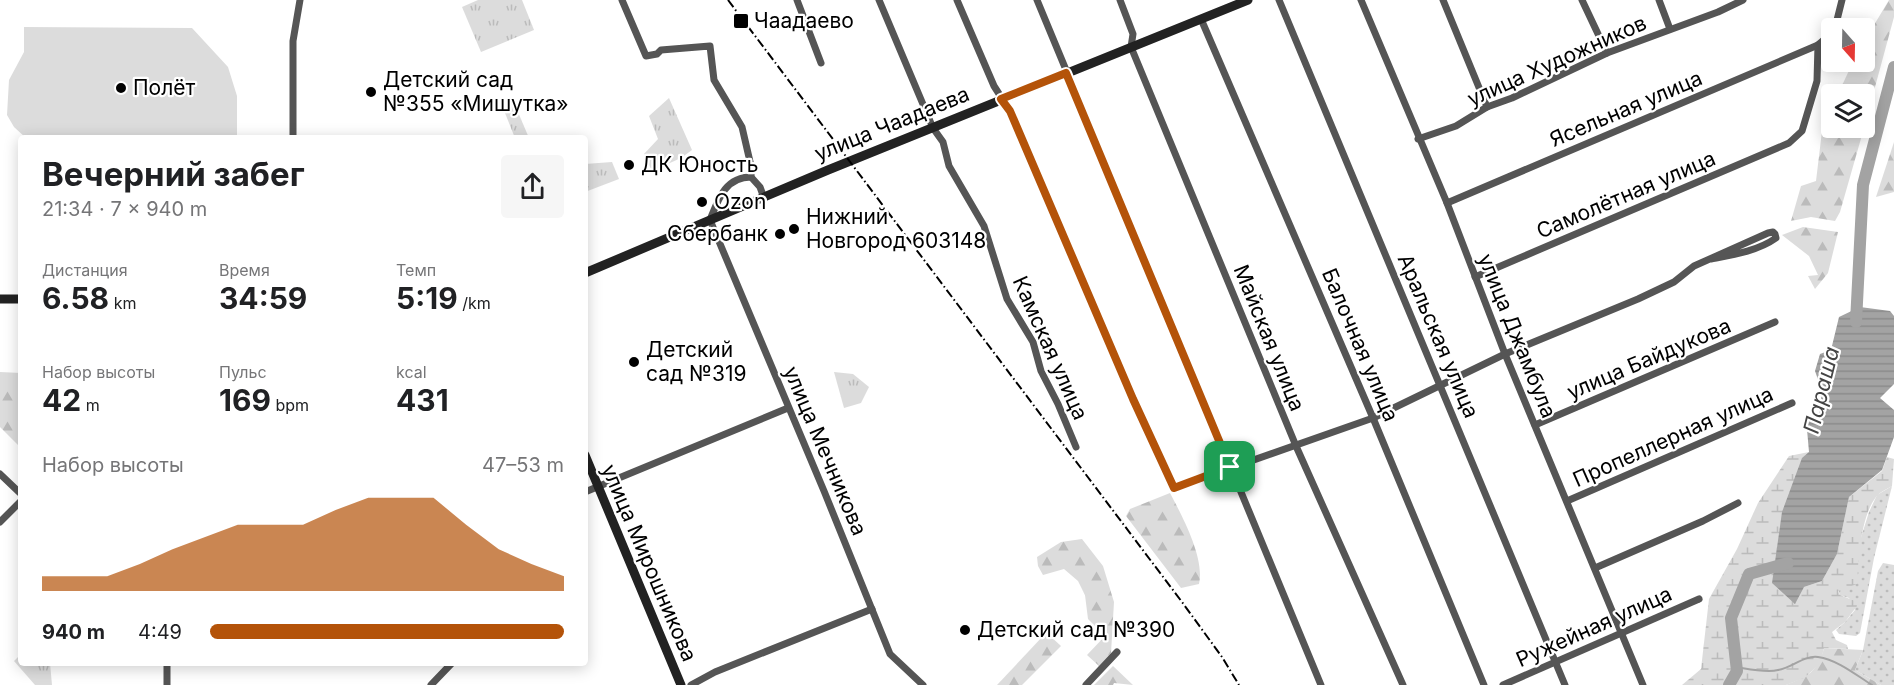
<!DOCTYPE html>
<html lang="ru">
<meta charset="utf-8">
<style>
body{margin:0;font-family:Inter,sans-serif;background:#f6f6f6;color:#202124;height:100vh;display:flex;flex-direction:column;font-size:22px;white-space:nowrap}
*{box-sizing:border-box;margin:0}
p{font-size:20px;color:#757577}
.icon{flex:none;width:33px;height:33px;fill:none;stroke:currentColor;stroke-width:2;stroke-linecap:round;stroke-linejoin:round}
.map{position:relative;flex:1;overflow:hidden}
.side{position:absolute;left:18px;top:135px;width:570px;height:531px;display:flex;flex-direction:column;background:#fff;border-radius:6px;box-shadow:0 3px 15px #0003}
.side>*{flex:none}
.needle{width:39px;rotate:160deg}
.fabs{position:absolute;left:1821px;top:18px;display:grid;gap:12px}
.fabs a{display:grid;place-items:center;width:54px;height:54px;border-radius:6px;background:#fff;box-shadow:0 3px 15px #0003;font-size:30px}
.pin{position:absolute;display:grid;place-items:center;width:51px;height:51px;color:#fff;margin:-26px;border-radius:12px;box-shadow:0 3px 9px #0006}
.round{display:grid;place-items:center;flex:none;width:63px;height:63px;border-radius:6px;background:#f6f6f6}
.overview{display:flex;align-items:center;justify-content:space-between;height:102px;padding:0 24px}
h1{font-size:33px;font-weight:700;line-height:45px}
.figures{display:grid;grid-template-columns:repeat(3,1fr);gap:9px;height:102px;padding:6px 24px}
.figures div{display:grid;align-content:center}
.figures b{font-size:30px;font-weight:700}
.figures small{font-size:16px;font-weight:400}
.figures p{font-size:16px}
.chart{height:168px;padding:12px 24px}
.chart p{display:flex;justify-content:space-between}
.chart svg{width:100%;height:108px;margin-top:6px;fill:#b45309;opacity:.7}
ul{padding:0 24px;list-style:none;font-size:20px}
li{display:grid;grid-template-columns:96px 72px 1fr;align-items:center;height:45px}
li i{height:15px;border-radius:8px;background:#b45309}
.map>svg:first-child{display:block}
.grass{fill:url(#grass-dots)}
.forest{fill:url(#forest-firs)}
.wetland{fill:url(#wetland-marsh)}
.park{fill:url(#park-tufts)}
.garden{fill:#dcdcdc}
.water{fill:url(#water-rules)}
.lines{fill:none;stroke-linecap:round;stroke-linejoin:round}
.stream{stroke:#a3a3a3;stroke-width:2}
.river{stroke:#a3a3a3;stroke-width:12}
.street{stroke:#555;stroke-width:7}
.secondary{stroke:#222;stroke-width:9}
.rail{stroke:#000;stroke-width:2;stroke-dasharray:9 3 1.5 3;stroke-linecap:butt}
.route-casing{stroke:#fff;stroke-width:12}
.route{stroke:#b45309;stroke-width:8}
.poi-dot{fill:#000;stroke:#fff;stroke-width:2}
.labels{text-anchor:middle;stroke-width:4.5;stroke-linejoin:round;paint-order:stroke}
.poi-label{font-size:21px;fill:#000;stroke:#fff;text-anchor:start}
.street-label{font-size:21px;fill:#000;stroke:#fff}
.water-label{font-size:22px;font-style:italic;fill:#444;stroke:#fff}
</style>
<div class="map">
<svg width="1894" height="685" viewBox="0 0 1894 685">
<defs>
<pattern id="grass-dots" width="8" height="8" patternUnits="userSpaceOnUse" patternTransform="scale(1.5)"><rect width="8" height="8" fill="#dcdcdc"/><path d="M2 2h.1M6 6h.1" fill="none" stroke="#bbb" stroke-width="1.8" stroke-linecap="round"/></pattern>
<pattern id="forest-firs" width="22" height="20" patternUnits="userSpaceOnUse" patternTransform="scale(1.5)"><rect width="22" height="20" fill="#dcdcdc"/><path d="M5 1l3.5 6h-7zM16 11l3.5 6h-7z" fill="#bbb"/></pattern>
<pattern id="wetland-marsh" width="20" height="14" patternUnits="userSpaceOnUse" patternTransform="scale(1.5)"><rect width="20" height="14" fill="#dcdcdc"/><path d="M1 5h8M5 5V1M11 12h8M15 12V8" fill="none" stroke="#bbb"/></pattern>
<pattern id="park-tufts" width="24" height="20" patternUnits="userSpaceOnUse" patternTransform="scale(1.5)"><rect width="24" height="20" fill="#dcdcdc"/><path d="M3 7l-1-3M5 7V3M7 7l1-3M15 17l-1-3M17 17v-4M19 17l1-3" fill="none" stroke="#bbb"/></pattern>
<pattern id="water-rules" width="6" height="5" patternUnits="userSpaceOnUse" patternTransform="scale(1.5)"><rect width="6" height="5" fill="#a3a3a3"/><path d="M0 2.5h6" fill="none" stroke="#8b8b8b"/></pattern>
</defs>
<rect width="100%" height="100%" fill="#fff"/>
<g class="grass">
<polygon points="1892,486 1874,558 1860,633 1856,636 1839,634 1836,630 1845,622 1855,610 1849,598 1840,595 1838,590 1858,547 1869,512 1877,495"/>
<polygon points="1883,563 1894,565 1894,685 1881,685 1855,670 1863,650 1878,571"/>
</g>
<g class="forest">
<polygon points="1889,0 1894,0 1894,17 1865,124 1864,94 1838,94 1853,62 1864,62 1865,40"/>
<polygon points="1831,119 1832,128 1864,128 1840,212 1835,221 1811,217 1791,221 1801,186 1816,181 1822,131"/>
<polygon points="1894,142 1894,192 1876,197"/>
<polygon points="1803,227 1838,232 1828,273 1815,289 1808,276 1818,275 1809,256 1782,235"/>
<polygon points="0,372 21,373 21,448 0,427"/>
<path d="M1170 493C1182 516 1205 558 1199 584L1181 588 1126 516 1130 509Z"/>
<polygon points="1082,539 1103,566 1114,602 1111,653 1099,666 1087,655 1105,636 1088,619 1085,595 1078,581 1064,569 1043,575 1038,566 1037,557 1061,542"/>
<polygon points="1048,634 1061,646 1022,685 997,685 1043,636"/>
<path d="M1824 648 1863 650 1855 670 1881 685H1886H1786C1808 676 1818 672 1824 648Z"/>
<polygon points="1113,666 1133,685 1114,683 1113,685 1094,685"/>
</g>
<path class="wetland" d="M1809 452 1804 587 1822 581 1837 554 1849 497 1882 471 1887 457 1894 459 1892 486C1887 489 1880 492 1876 497 1860 518 1859 559 1857 584L1838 591 1840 595 1855 601 1857 606 1845 622 1832 632 1836 640 1847 645 1848 649 1824 648 1820 664 1804 678 1786 685H1682L1701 669 1709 599 1737 549 1758 503 1789 456Z"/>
<g class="park">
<polygon points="478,0 522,0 534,30 481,52 462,7"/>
<polygon points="669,98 692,150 681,158 652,171 644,154 658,139 649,116"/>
<polygon points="515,105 529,138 515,138 503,108"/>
<polygon points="612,162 619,179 585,192 585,164"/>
<polygon points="834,372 853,374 869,387 861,403 844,408"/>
<polygon points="21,654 21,663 50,663 52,685 35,685 14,661"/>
</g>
<polygon class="garden" points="24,27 192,28 228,67 237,96 237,138 26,138 14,127 7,115 9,80 24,52"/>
<polygon class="water" points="1860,307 1890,311 1894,316 1894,384 1880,398 1894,410 1894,437 1882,470 1849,497 1837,554 1822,581 1804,587 1795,604 1772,583 1782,512 1802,458 1809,452 1806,418 1819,416 1822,391 1815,371 1820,354 1831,350 1839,317"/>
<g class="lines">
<path class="stream" d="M1736 667C1749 669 1766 673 1778 670 1792 668 1804 655 1818 657 1838 660 1856 675 1872 685"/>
<g class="river">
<polyline points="1856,322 1863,185 1894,67"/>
<polyline points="1729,685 1737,671 1731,618 1749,574 1788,563"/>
</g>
<g class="street">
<polyline points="622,0 646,56 657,54 661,50 710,46 714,80 742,127 751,166 751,177"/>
<polyline points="797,0 821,63"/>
<polyline points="879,0 933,128 943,142 949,166 984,226 1007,299 1033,342 1041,371 1058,404 1076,447"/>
<path d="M957 0 994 86 1010 111 1133 399 1174 488 1373 418 1505 354 1638 299 1674 282 1694 266 1768 233 1773 232 1775 234 1776 238C1758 251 1732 255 1711 259"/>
<polyline points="1037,0 1321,685"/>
<polyline points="1120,0 1133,34 1131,47 1296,446 1403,685"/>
<polyline points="1279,0 1565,685"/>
<polyline points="1361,0 1447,203 1505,354 1643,685"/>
<polyline points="1443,0 1487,107"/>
<polyline points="1582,0 1607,53"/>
<polyline points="1659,0 1670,29"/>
<polyline points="1201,19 1373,418 1484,685"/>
<polyline points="1835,28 1842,0"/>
<polyline points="293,138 293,41 300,0"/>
<polyline points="1418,139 1456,126 1487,107 1512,98 1607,53 1718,12 1743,0"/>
<path d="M764 198 760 187 751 177C725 177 718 200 710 220L824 491 890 654 923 685"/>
<polyline points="1447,203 1818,45"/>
<polyline points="1475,277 1789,143 1802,131 1817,81 1818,45 1832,33"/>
<polyline points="1535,425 1775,322"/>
<polyline points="0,474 21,494"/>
<polyline points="585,492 788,408"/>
<polyline points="1567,501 1792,403"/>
<polyline points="0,522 21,501"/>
<polyline points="1595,568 1703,521 1738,503"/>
<polyline points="167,663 167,685"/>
<polyline points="431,685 452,663"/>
<polyline points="691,685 715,672 872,609"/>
<polyline points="1086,685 1117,652"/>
<polyline points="1503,685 1699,599"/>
</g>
<g class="secondary">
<polyline points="585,273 828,170 1248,0"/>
<polyline points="0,299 21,299"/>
<polyline points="585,455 681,685"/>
</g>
<polyline class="rail" points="728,0 1182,602 1222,657 1239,685"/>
</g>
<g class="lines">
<defs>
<polygon id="route" points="1066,73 1230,467 1174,488 1133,399 1010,111 1001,99"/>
</defs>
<use href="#route" class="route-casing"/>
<use href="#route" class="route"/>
</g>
<g class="poi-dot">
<rect x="733" y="13" width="16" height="16" rx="3"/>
<circle cx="121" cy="88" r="6"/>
<circle cx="371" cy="92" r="6"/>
<circle cx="629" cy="165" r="6"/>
<circle cx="702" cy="202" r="6"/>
<circle cx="794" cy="229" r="6"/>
<circle cx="780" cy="234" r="6"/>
<circle cx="634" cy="362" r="6"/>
<circle cx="965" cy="630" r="6"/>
</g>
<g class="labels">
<g class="poi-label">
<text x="754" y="28">Чаадаево</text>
<text x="383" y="87">Детский сад<tspan x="383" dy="24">№355 «Мишутка»</tspan></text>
<text x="133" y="95">Полёт</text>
<text x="641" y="172">ДК Юность</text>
<text x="714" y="209">Ozon</text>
<text x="806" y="224">Нижний<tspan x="806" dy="24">Новгород 603148</tspan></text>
<text x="768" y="241" text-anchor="end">Сбербанк</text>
<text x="646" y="357">Детский<tspan x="646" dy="24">сад №319</tspan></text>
<text x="977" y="637">Детский сад №390</text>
</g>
<g class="street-label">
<text transform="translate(1557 61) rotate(-24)" y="7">улица Художников</text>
<text transform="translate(1626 109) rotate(-23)" y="7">Ясельная улица</text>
<text transform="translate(892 124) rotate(-22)" y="7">улица Чаадаева</text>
<text transform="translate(1626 195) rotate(-23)" y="7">Самолётная улица</text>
<text transform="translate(1438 336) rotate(67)" y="7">Аральская улица</text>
<text transform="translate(1517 336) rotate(68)" y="7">улица Джамбула</text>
<text transform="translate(1269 338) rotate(68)" y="7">Майская улица</text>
<text transform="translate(1360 345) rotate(67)" y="7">Балочная улица</text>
<text transform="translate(1050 348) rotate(66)" y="7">Камская улица</text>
<text transform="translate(1649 359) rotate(-23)" y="7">улица Байдукова</text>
<text transform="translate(1673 437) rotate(-24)" y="7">Пропеллерная улица</text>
<text transform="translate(825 451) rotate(67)" y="7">улица Мечникова</text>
<text transform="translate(649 563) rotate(67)" y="7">улица Мирошникова</text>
<text transform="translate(1594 627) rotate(-24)" y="7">Ружейная улица</text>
</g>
<g class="water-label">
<text transform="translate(1821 390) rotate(-76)" y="8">Параша</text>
</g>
</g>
</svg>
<div class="fabs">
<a><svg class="needle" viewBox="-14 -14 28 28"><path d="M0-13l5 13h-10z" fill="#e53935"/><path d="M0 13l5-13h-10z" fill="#757577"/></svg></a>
<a><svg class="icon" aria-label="layers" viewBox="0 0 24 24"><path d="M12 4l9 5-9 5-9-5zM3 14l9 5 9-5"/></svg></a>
</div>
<div class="pin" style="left:1230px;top:467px;background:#1e9e55"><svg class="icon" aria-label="arrive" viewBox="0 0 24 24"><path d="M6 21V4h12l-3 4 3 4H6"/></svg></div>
<section class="side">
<div class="overview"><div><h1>Вечерний забег</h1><p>21:34 · 7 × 940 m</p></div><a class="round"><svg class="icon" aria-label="share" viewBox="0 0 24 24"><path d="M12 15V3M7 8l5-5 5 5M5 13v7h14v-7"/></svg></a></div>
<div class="figures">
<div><p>Дистанция</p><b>6.58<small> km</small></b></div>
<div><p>Время</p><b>34:59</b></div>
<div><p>Темп</p><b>5:19<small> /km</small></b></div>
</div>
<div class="figures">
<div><p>Набор высоты</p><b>42<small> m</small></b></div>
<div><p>Пульс</p><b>169<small> bpm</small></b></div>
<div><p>kcal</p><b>431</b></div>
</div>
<div class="chart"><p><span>Набор высоты</span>47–53 m</p>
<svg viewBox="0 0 160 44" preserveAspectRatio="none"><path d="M0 44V38L10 38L20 38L30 33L40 27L50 22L60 17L70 17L80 17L90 11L100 6L110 6L120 6L130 17L140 27L150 33L160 38V44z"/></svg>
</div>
<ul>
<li><b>940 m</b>4:49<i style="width:100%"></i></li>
</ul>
</section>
</div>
